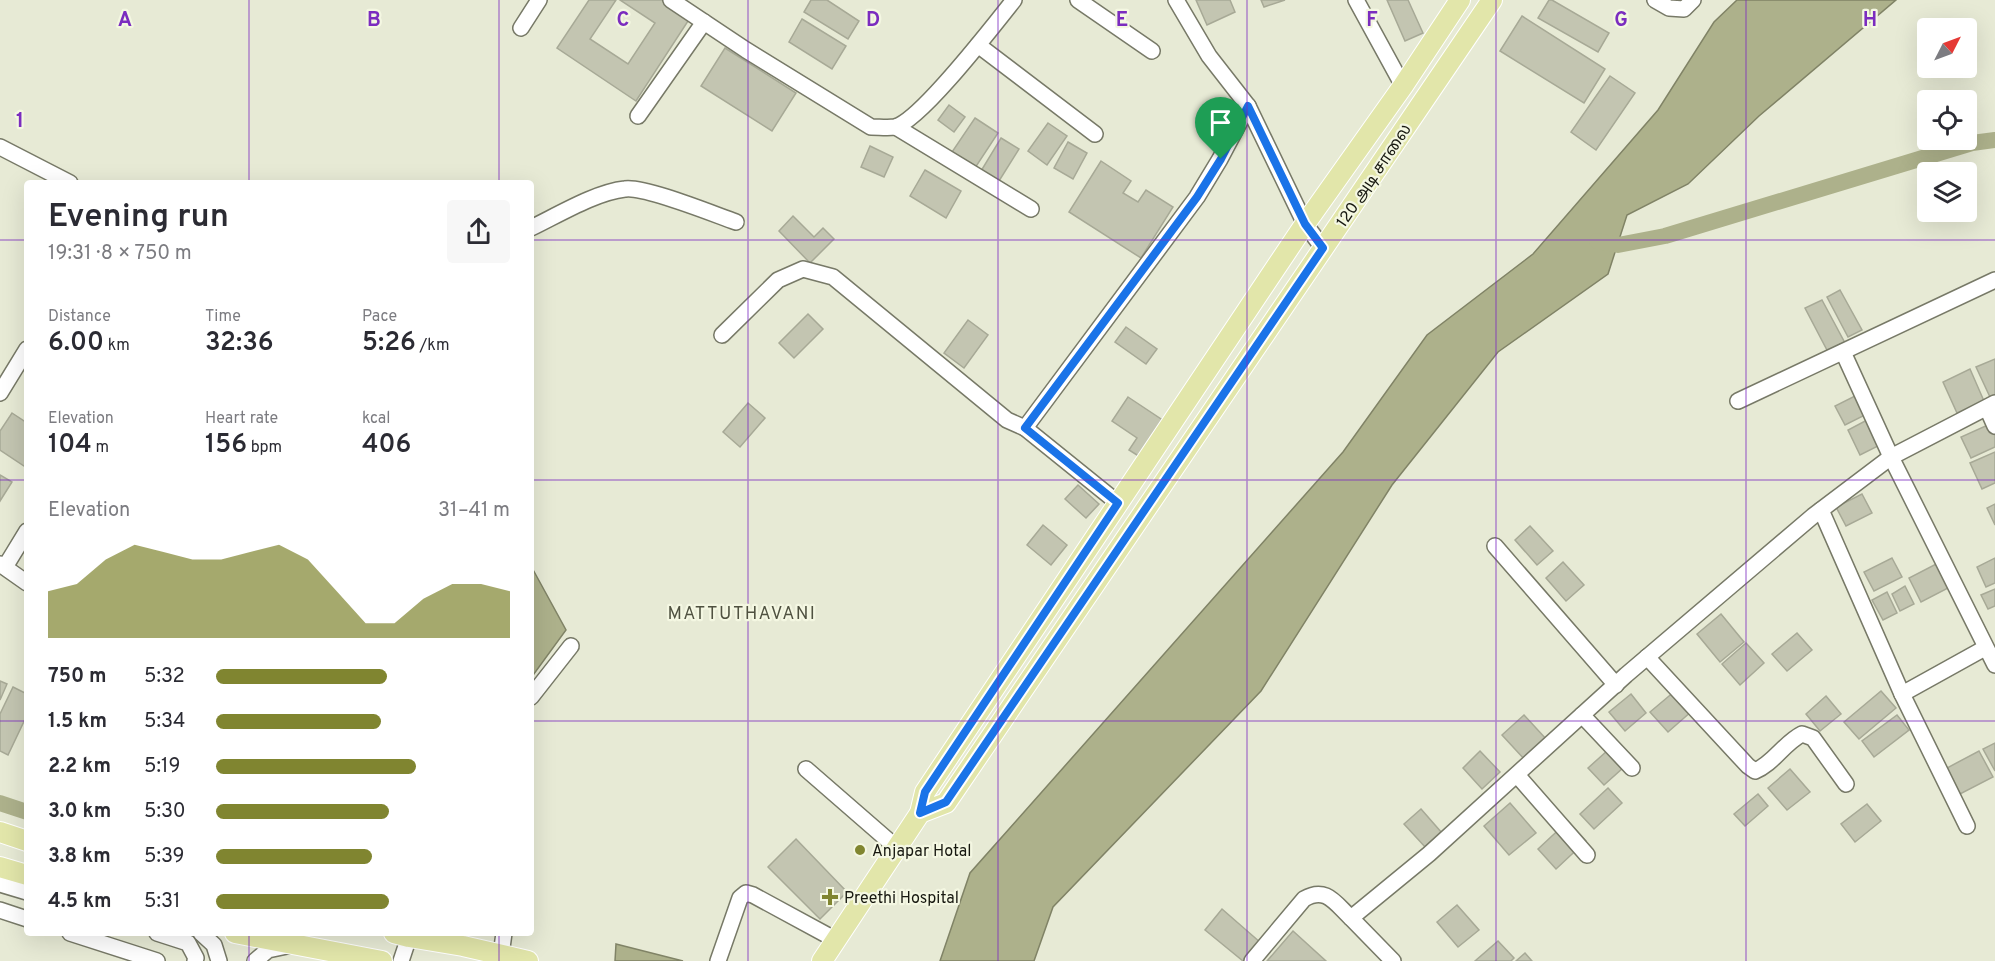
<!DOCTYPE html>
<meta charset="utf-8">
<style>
body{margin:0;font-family:Overpass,"Noto Sans Tamil",sans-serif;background:#f7f7f7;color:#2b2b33;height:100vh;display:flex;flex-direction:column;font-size:22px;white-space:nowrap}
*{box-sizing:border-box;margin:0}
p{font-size:20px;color:#7c7c81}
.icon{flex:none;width:33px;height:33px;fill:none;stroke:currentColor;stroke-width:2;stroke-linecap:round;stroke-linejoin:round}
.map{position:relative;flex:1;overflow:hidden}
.panel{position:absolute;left:24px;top:180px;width:510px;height:756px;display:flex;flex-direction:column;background:#fff;border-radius:6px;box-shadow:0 6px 24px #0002}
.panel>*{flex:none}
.needle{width:39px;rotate:48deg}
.fabs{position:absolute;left:1917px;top:18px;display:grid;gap:12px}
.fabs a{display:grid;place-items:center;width:60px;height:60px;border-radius:6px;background:#fff;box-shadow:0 6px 24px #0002;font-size:30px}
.pin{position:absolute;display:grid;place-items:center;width:51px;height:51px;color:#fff;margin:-62px -26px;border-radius:50% 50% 50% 0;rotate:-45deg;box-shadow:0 0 6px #0007}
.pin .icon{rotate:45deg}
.round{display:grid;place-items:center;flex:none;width:63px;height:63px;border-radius:6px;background:#f7f7f7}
.head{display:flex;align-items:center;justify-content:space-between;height:102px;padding:0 24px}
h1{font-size:33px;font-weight:600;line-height:45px}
.metrics{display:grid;grid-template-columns:repeat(3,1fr);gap:9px;height:102px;padding:6px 24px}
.metrics div{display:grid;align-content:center}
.metrics b{font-size:26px;font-weight:600}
.metrics small{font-size:16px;font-weight:400}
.metrics p{font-size:16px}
.chart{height:168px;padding:12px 24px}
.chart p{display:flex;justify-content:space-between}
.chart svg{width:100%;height:108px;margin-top:6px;fill:#808530;opacity:.7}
ul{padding:0 24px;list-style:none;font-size:20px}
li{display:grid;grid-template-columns:96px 72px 1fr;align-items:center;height:45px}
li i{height:15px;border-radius:8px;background:#808530}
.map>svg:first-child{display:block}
.water{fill:#adb18b;stroke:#808366;stroke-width:1.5}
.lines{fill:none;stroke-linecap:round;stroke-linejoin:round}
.canal{stroke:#adb18b;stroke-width:16}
.building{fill:#c3c5b1;stroke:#a7a996;stroke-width:1.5}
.minor-casing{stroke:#777967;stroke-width:18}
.major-casing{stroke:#fff;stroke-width:22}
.minor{stroke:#fff;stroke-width:15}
.major{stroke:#e2e6aa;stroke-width:20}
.route-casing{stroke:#fff;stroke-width:12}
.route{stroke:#1a73e8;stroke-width:8}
.grid{fill:none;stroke:#7b2cbf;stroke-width:1.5;stroke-opacity:0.55}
.poi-dot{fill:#808530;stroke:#f4f7e2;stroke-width:2}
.labels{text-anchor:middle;stroke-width:4.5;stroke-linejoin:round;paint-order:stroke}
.street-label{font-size:16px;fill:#171810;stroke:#f4f7e2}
.poi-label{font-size:16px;fill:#171810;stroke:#f4f7e2;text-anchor:start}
.neighbourhood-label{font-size:18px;letter-spacing:1.5px;fill:#4f5140;stroke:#f4f7e2}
.grid-label{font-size:20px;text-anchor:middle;font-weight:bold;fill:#7b2cbf;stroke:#f4f7e2;stroke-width:4.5;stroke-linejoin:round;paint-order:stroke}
</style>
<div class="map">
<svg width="1995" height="961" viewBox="0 0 1995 961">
<rect width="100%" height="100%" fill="#e7ead5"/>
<g class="water">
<polygon points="1737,0 1896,0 1759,116 1688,184 1627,215 1608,274 1498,352 1392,485 1261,691 1053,907 1034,961 940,961 970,873 1343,452 1427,335 1533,254 1658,110 1714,22"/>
<polygon points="531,566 566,630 531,678"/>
<polygon points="616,944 683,961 615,961"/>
</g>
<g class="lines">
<g class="canal">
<polyline points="1597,241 1618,245 1665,236 1972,143 1995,140"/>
<polyline points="0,803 27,812"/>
</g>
</g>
<g class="building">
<polygon points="589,0 616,0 590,39 628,64 655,23 620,0 662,0 690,18 636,101 557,48"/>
<polygon points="811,0 827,0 859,21 848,39 804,12"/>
<polygon points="1196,0 1230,0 1235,12 1207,25"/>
<polygon points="1261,0 1285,0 1264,7"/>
<polygon points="1387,0 1408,0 1423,33 1405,41"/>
<polygon points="1549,0 1552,0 1609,33 1598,52 1538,18"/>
<polygon points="1522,16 1605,69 1584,103 1500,51"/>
<polygon points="802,19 846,46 832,69 789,42"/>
<polygon points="725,48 796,93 772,131 701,86"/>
<polygon points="1610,76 1635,93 1596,150 1571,132"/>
<polygon points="949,105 965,117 954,132 938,120"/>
<polygon points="975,118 998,133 975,168 952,152"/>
<polygon points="1048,123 1067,136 1047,165 1028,151"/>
<polygon points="1001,138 1019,149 999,181 981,171"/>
<polygon points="1068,142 1087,153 1073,179 1054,168"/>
<polygon points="870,146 893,157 884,177 861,167"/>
<polygon points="1101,161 1131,181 1123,193 1138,202 1146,190 1173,207 1141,258 1069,212"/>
<polygon points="925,170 961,191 946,218 910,196"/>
<polygon points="793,216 814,237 823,228 834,239 810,263 779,231"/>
<polygon points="1840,290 1862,330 1848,337 1827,297"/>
<polygon points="1822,300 1845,343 1828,352 1805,308"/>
<polygon points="808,314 823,329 794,358 779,343"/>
<polygon points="968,320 988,335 964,368 944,353"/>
<polygon points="1126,327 1157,349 1146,364 1115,342"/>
<polygon points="1995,359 1995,395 1990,397 1976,367"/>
<polygon points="1970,369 1984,401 1957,413 1943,382"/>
<polygon points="1857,395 1867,414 1845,425 1835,406"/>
<polygon points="1128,397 1164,421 1140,457 1129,450 1137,438 1112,421"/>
<polygon points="748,403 765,418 740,447 723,432"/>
<polygon points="12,413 27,423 27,462 24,466 0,450 0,431"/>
<polygon points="1867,420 1880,445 1860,455 1848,430"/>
<polygon points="1990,424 1995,436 1995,447 1971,458 1961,437"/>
<polygon points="1995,452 1995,483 1982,489 1970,463"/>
<polygon points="0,475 12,482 0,501"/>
<polygon points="1078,485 1099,504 1086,518 1065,499"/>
<polygon points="1862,494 1872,513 1846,526 1836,507"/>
<polygon points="1995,504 1995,525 1987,508"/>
<polygon points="1043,525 1067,545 1051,565 1027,545"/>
<polygon points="1530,526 1553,551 1537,565 1515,540"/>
<polygon points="1892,558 1902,577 1874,591 1864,572"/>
<polygon points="1995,558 1995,583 1986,587 1977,567"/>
<polygon points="1563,562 1584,585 1566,601 1546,578"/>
<polygon points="1940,562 1952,586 1921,602 1909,578"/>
<polygon points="1905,586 1914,604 1900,611 1892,594"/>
<polygon points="1995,589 1995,606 1988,609 1981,595"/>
<polygon points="1887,592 1897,613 1883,620 1872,600"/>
<polygon points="1721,614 1744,642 1720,662 1697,634"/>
<polygon points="1797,633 1812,650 1787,671 1772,654"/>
<polygon points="1746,643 1764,663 1740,685 1722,664"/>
<polygon points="0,681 7,684 0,700"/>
<polygon points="13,687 27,694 27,715 8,755 0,751 0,714"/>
<polygon points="1675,691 1692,711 1668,732 1650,712"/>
<polygon points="1881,691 1896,708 1859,739 1844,722"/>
<polygon points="1631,694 1646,713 1625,731 1609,712"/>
<polygon points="1826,696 1841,714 1820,731 1806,714"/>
<polygon points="1524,715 1547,740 1525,760 1502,735"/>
<polygon points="1897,715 1909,730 1874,757 1862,741"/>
<polygon points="1617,742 1633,759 1604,785 1588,768"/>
<polygon points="1995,743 1995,771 1983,749"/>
<polygon points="1480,751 1500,772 1482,789 1463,768"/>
<polygon points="1979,751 1993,777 1960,794 1947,768"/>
<polygon points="1790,769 1810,792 1787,810 1768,788"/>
<polygon points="1608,788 1622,803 1594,829 1580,814"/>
<polygon points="1758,794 1768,806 1745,826 1734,814"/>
<polygon points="1510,803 1536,833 1509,855 1484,826"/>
<polygon points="1867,804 1881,821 1855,842 1841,824"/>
<polygon points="1421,809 1442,833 1426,848 1404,824"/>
<polygon points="1568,821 1586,841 1556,869 1538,849"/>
<polygon points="796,839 847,892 820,919 768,867"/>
<polygon points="1457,905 1479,930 1458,947 1437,922"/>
<polygon points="1222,909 1261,943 1246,961 1243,961 1205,930"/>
<polygon points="1293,931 1326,961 1267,961"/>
<polygon points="1498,941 1514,958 1511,961 1475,961"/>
<polygon points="1525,953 1532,961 1516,961"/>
</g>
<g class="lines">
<defs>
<g id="minor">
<path d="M671 0 746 50 871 127C879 127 888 128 895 127 921 120 994 25 1014 0"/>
<polyline points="1078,0 1152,51"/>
<polyline points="1176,0 1209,56 1248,106 1305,224 1323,248"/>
<polyline points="1356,0 1403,86"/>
<polyline points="1655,0 1669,8 1684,9 1693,0"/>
<polyline points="521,28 539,0"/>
<polyline points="978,45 1095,134"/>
<polyline points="638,116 704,22"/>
<polyline points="896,127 1031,209"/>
<polyline points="0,147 70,183"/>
<path d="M531 228C558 215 596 192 625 189 645 186 713 214 736 222"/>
<polyline points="722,335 778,280 803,269 833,277 1007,420 1025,428 1197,197 1220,159 1248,106"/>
<polyline points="1843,352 1891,457 1995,665"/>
<polyline points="0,393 27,349"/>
<polyline points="1738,401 1995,280"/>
<polyline points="1987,408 1995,426"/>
<polyline points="1025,428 1118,503"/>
<polyline points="1821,510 1902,694 1967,826"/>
<polyline points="1495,546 1616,685"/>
<polyline points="0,564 27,583"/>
<polyline points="5,567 27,531"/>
<path d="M1647 657 1748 766 1755 771C1773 764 1784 743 1802 734L1813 738 1846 784"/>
<polyline points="1902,694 1985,648"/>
<polyline points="531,697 571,646"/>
<polyline points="1582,715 1632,768"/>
<polyline points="806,769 898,849"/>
<polyline points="1517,775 1587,855"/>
<polyline points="0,884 27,892"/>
<polyline points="0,910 27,919"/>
<polyline points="1351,918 1393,961"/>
<polyline points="70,933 157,961"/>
<polyline points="157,933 188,943 196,958 195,961"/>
<polyline points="201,933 214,945 219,961"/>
<polyline points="501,955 504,933"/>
<polyline points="255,961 268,950 287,946"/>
<polyline points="401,961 409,937"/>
<polyline points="718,961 740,898 746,893 753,895 836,940"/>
<path d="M1252 961 1304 899C1326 886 1335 903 1351 918L1429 854 1626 675 1813 516 1891 457 1995 403"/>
</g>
<g id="major">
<polyline points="920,813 946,803 1492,0"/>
<polyline points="0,832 27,841"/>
<polyline points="0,867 27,875"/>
<polyline points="235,933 382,961"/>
<polyline points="394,933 409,937 463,946 528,961"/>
<polyline points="822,961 920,813 925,792 1305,224 1403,86 1460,0"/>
</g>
</defs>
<use href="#minor" class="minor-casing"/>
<use href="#major" class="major-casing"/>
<use href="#minor" class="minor"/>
<use href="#major" class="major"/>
</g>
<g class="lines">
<defs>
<polygon id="route" points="1248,106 1305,224 1323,248 946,802 920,813 925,792 1118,503 1025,428 1197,197 1221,159"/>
</defs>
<use href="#route" class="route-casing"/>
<use href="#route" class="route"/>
</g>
<path class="grid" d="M249 0V183M499 0V183M748 0V961M998 0V961M1247 0V961M1496 0V961M1746 0V961M0 240H27M531 240H1995M0 480H27M531 480H1995M0 721H27M531 721H1995M249 933V961M499 933V961"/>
<g class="poi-dot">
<circle cx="860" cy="850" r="6"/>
<path d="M827 888h6v6h6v6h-6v6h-6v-6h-6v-6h6z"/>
</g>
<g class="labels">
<g class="street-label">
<text transform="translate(1373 175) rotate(-56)" y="6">120 அடி சாலை</text>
</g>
<g class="poi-label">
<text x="872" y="856">Anjapar Hotal</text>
<text x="844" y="903">Preethi Hospital</text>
</g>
<g class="neighbourhood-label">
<text x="742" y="619">MATTUTHAVANI</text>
</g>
</g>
<g class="grid-label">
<text x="125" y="26">A</text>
<text x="374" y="26">B</text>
<text x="623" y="26">C</text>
<text x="873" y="26">D</text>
<text x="1122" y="26">E</text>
<text x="1372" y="26">F</text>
<text x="1621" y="26">G</text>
<text x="1870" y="26">H</text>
<text x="20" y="127">1</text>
</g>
</svg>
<div class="fabs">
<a><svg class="needle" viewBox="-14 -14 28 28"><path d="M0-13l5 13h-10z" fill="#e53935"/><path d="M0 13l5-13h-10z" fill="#7c7c81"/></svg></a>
<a><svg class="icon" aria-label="locate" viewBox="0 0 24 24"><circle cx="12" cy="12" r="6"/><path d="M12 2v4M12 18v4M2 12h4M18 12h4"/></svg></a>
<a><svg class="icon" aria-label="layers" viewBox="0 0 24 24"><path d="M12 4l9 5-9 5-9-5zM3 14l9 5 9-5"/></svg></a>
</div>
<div class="pin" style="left:1221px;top:159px;background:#1e9e55"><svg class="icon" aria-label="arrive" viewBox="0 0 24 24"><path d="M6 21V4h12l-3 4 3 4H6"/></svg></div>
<section class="panel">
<div class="head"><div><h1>Evening run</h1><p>19:31 · 8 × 750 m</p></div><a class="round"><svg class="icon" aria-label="share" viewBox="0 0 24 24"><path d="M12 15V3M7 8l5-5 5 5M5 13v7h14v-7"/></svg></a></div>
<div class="metrics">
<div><p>Distance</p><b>6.00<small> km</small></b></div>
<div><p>Time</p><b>32:36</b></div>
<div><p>Pace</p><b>5:26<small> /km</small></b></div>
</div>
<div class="metrics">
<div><p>Elevation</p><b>104<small> m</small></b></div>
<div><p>Heart rate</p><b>156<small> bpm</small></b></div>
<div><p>kcal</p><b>406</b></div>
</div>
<div class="chart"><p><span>Elevation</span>31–41 m</p>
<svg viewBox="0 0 160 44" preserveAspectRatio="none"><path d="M0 44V25L10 22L20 12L30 6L40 9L50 12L60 12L70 9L80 6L90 12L100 25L110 38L120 38L130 28L140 22L150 22L160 25V44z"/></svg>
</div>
<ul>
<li><b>750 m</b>5:32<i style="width:58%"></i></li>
<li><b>1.5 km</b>5:34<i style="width:56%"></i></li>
<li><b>2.2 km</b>5:19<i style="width:68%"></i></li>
<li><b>3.0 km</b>5:30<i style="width:59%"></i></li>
<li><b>3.8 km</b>5:39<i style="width:53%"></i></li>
<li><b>4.5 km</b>5:31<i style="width:59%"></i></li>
</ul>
</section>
</div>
